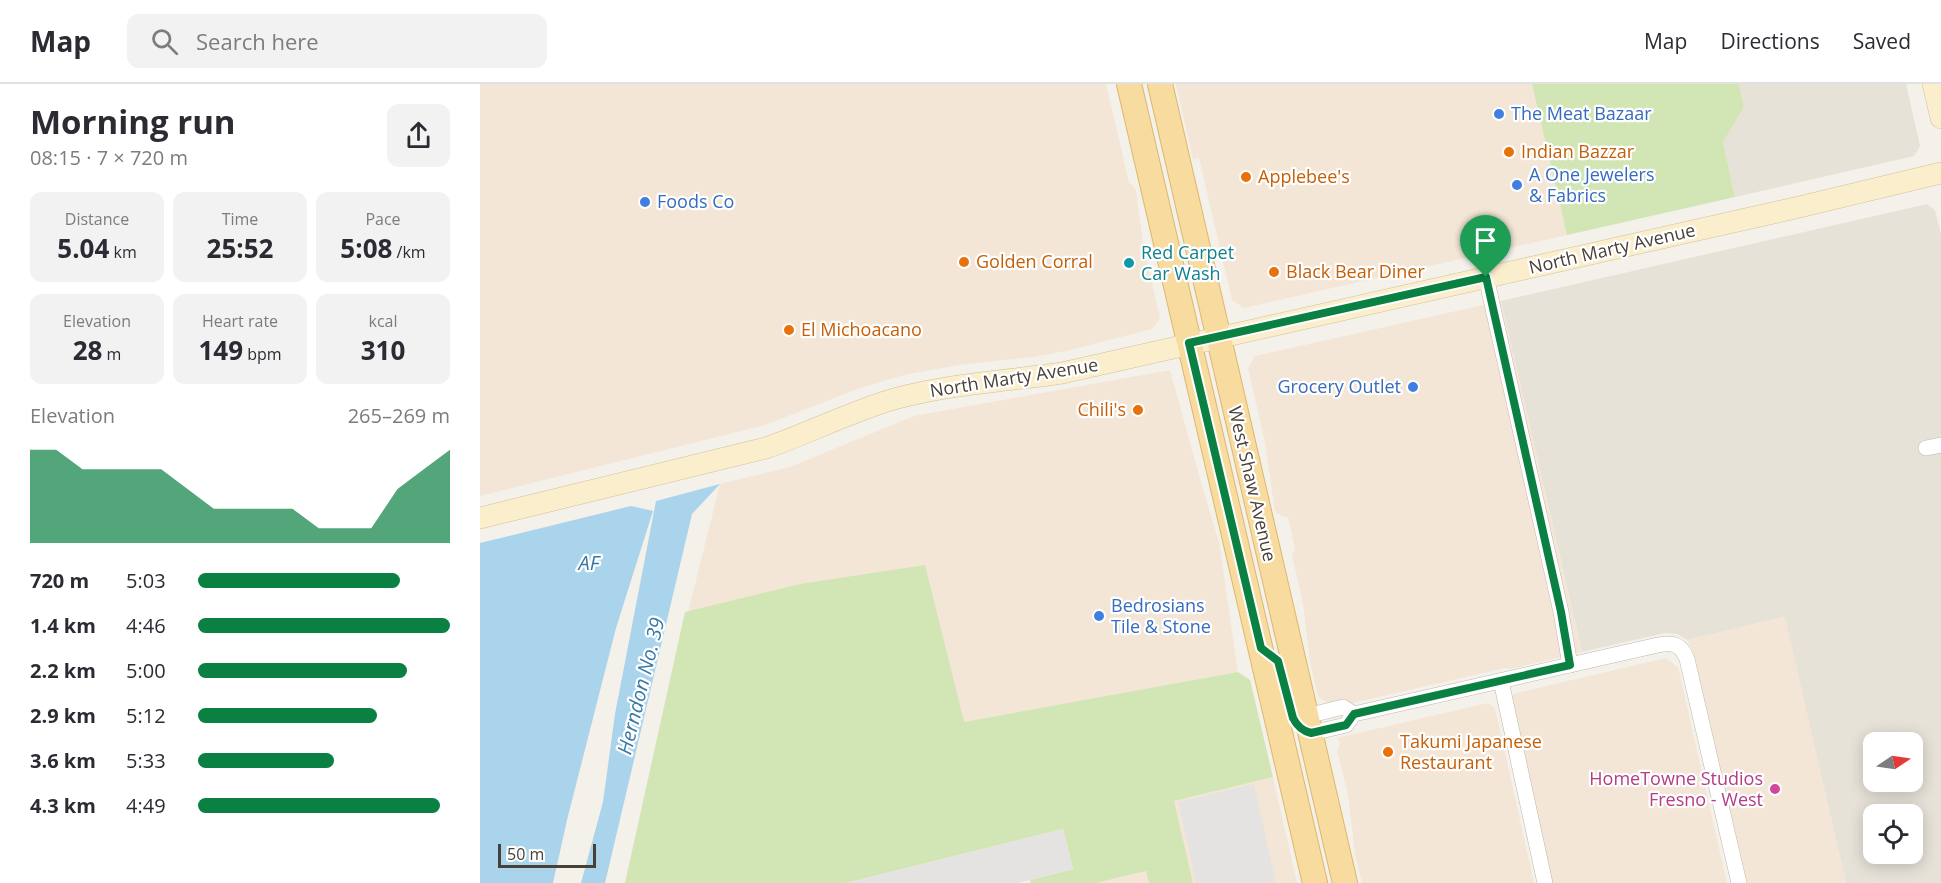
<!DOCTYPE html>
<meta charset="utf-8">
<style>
body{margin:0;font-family:"Open Sans",sans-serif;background:#f2f2f3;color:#2b2b33;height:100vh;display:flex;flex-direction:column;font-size:22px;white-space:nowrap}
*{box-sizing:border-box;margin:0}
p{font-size:20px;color:#7c7c81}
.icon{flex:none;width:33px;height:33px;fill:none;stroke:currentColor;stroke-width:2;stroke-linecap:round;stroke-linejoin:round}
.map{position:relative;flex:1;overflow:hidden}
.sheet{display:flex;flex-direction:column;background:#fff;width:480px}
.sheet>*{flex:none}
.needle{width:39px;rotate:77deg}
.controls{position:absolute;left:1383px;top:648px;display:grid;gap:12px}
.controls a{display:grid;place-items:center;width:60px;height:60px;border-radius:12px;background:#fff;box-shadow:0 3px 15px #0003;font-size:30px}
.scale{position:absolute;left:18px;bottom:15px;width:98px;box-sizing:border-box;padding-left:6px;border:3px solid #474138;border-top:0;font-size:16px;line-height:21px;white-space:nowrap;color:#474138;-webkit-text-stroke:4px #fff;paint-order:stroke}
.pin{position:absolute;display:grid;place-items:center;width:51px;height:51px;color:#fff;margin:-62px -26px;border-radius:50% 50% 50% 0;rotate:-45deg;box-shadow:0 0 6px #0007}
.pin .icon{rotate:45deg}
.round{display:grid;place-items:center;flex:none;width:63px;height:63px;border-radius:12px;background:#f2f2f3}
.headline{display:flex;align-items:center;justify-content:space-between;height:102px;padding:0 30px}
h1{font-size:33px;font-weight:700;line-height:45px}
.figures{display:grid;grid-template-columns:repeat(3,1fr);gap:9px;height:102px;padding:6px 30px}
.figures div{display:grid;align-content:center;border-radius:12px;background:#f2f2f3;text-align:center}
.figures b{font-size:26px;font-weight:700}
.figures small{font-size:16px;font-weight:400}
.figures p{font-size:16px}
.chart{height:168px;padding:12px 30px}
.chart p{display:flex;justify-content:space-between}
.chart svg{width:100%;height:108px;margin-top:6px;fill:#0b8043;opacity:.7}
ul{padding:0 30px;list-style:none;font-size:20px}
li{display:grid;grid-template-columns:96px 72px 1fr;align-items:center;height:45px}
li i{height:15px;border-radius:8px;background:#0b8043}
header{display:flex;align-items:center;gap:36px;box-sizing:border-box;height:84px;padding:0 30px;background:#fff;border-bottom:2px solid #e1e1e2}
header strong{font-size:28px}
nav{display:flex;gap:33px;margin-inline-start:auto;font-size:21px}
.search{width:420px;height:54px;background:#f2f2f3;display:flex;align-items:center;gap:15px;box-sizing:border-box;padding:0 21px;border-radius:12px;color:#7c7c81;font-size:22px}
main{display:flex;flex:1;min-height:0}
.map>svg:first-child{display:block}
.residential{fill:#e7e2d8;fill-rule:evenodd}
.commercial{fill:#f4e6d6}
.green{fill:#d1e5b5}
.parking{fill:#e5e3e1}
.water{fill:#aad4ec}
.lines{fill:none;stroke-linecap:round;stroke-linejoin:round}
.street-casing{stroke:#bfb8ac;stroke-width:16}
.secondary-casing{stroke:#d1c19c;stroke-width:22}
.primary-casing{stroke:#ddb76e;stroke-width:26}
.street{stroke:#fff;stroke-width:15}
.secondary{stroke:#fbeecc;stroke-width:21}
.primary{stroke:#f8db9e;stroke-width:24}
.route-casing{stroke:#fff;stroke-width:12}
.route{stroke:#0b8043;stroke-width:8}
.shop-dot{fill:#3f7fe0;stroke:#fff;stroke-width:2}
.food-dot{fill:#e8710a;stroke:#fff;stroke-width:2}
.culture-dot{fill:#0f9aa8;stroke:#fff;stroke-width:2}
.hotel-dot{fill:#d1479c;stroke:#fff;stroke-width:2}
.labels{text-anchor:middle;stroke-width:4.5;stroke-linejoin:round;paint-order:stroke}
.shop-label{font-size:18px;fill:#366cbe;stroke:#fff;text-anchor:start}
.food-label{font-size:18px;fill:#c56008;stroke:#fff;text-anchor:start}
.street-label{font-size:18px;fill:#474138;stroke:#fff}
.culture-label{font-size:18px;fill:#0d838f;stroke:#fff;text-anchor:start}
.hotel-label{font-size:18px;fill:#b23c85;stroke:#fff;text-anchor:end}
.water-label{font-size:20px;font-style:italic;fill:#357aa5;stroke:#fff}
</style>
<header>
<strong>Map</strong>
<div class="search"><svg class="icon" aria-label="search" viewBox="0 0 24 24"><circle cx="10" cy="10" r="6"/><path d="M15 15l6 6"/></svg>Search here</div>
<nav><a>Map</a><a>Directions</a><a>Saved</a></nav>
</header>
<main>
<section class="sheet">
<div class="headline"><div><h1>Morning run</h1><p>08:15 · 7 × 720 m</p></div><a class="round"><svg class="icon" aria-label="share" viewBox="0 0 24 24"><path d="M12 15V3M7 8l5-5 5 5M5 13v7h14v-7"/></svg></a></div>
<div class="figures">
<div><p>Distance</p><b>5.04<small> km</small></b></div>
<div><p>Time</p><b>25:52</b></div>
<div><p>Pace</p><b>5:08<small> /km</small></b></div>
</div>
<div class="figures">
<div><p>Elevation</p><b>28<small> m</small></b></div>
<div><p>Heart rate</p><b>149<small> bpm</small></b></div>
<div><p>kcal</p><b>310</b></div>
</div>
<div class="chart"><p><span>Elevation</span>265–269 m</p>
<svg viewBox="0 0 160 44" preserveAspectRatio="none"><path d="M0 44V6L10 6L20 14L30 14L40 14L50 14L60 22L70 30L80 30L90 30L100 30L110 38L120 38L130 38L140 22L150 14L160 6V44z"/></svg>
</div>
<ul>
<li><b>720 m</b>5:03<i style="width:80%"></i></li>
<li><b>1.4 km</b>4:46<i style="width:100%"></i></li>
<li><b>2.2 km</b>5:00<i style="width:83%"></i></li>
<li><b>2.9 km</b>5:12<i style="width:71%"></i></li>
<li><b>3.6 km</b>5:33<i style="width:54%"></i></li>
<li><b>4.3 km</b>4:49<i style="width:96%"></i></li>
</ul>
</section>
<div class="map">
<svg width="1461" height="799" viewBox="0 0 1461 799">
<rect width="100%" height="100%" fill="#f4f0ea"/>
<g class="residential">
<polygon points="1259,0 1426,0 1440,62 1434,72 1255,113 1243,58 1264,23"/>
<path d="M1447 120 1455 126 1461 151V799H1366L1304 533 1207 556 1197 550 1185 549 1102 568 1021 217ZM1394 658H1432V698H1394ZM1394 730H1432V770H1394Z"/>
</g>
<g class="commercial">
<polygon points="0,0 626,0 649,98 656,106 663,160 680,234 672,245 586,267 553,273 479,281 424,291 380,304 285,341 0,412"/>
<polygon points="696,0 1052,0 1087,151 764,224 752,216 719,74 713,75"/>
<polygon points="1021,217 1102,568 1030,585 1025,584 855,623 838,613 830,578 823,519 812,472 815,466 808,433 804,433 795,428 785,358 768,284 775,272"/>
<polygon points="690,286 720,395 739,458 758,588 483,639 208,528 240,400 310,383 434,332"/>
<polygon points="1305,533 1366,799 1267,799 1213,567 1207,556"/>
<polygon points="1186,574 1198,583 1247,799 1072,799 1031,613 1036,609"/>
<polygon points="1008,619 1015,624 1054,799 882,799 875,770 868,711 857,666 861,659 857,654"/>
<polygon points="793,693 817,799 713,799 693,717"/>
<polygon points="666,787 669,799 616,799"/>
</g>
<g class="green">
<polygon points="1052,0 1259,0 1264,23 1243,58 1255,113 1087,151"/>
<polygon points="445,481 484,638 758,588 770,596 793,693 694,717 713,799 669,799 666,787 616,799 551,799 550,796 593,785 583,745 366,799 145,799 205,528 320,500"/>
</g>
<g class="parking">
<polygon points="774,700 796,799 716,799 698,718"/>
<polygon points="583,745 593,785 538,799 366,799"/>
</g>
<g class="water">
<polygon points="240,400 212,430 125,799 101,799 123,718 135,630 176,417"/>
<polygon points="151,422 173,427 136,544 87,736 73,799 0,799 0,459"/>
</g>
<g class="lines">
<defs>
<g id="street">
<polyline points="1006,193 1081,528 1090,581"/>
<polyline points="1446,364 1461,361"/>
<polyline points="1021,597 1065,799"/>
<polyline points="827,632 863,623 874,630"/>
<path d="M832 649 866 641 874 630 1178 561C1193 558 1201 560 1207 575L1259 799"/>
</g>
<g id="secondary">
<polyline points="1453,0 1461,34"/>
<path d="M0 434 286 364C329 349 370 328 414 315 469 300 526 297 582 289L1315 124 1461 89"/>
</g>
<g id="primary">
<polyline points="649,0 835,799"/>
<polyline points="680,0 865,799"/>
</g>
</defs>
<use href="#street" class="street-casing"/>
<use href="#secondary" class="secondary-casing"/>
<use href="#primary" class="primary-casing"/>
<use href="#street" class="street"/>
<use href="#secondary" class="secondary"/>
<use href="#primary" class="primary"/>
</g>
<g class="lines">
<defs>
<path id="route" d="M1006 193 1081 528 1090 581 874 630 866 641 831 649C822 647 817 642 813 634L798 577 781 564 709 259Z"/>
</defs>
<use href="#route" class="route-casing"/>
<use href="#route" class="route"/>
</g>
<g class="shop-dot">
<circle cx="1019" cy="30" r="6"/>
<circle cx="1037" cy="101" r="6"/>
<circle cx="165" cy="118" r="6"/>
<circle cx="933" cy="303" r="6"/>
<circle cx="619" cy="532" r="6"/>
</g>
<g class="food-dot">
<circle cx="1029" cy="68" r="6"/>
<circle cx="766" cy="93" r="6"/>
<circle cx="484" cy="178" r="6"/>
<circle cx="794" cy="188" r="6"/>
<circle cx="309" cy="246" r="6"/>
<circle cx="658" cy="326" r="6"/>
<circle cx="908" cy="668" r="6"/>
</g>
<circle class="culture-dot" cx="649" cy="179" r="6"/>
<circle class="hotel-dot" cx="1295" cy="705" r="6"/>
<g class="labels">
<g class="shop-label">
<text x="1031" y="36">The Meat Bazaar</text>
<text x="1049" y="97">A One Jewelers<tspan x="1049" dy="21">&amp; Fabrics</tspan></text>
<text x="177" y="124">Foods Co</text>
<text x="921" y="309" text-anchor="end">Grocery Outlet</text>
<text x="631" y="528">Bedrosians<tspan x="631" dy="21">Tile &amp; Stone</tspan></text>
</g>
<g class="food-label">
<text x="1041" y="74">Indian Bazzar</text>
<text x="778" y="99">Applebee's</text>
<text x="496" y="184">Golden Corral</text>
<text x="806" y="194">Black Bear Diner</text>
<text x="321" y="252">El Michoacano</text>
<text x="646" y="332" text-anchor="end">Chili's</text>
<text x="920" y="664">Takumi Japanese<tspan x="920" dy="21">Restaurant</tspan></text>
</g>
<g class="street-label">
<text transform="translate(1132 165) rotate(-13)" y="6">North Marty Avenue</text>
<text transform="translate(534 294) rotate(-9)" y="6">North Marty Avenue</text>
<text transform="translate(772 400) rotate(77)" y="6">West Shaw Avenue</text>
</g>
<g class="culture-label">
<text x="661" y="175">Red Carpet<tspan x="661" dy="21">Car Wash</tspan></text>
</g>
<g class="hotel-label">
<text x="1283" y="701">HomeTowne Studios<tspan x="1283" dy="21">Fresno - West</tspan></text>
</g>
<g class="water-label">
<text x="109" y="486">AF</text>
<text transform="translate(161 602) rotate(-76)" y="7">Herndon No. 39</text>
</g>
</g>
</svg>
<div class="controls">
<a><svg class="needle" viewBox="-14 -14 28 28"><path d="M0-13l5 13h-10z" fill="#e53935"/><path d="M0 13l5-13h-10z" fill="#7c7c81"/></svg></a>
<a><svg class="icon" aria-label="locate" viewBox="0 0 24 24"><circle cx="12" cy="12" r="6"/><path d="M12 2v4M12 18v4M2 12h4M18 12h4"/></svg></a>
</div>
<div class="scale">50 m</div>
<div class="pin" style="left:1006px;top:193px;background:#1e9e55"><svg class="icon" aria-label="arrive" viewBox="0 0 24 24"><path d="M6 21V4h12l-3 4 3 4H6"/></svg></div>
</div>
</main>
